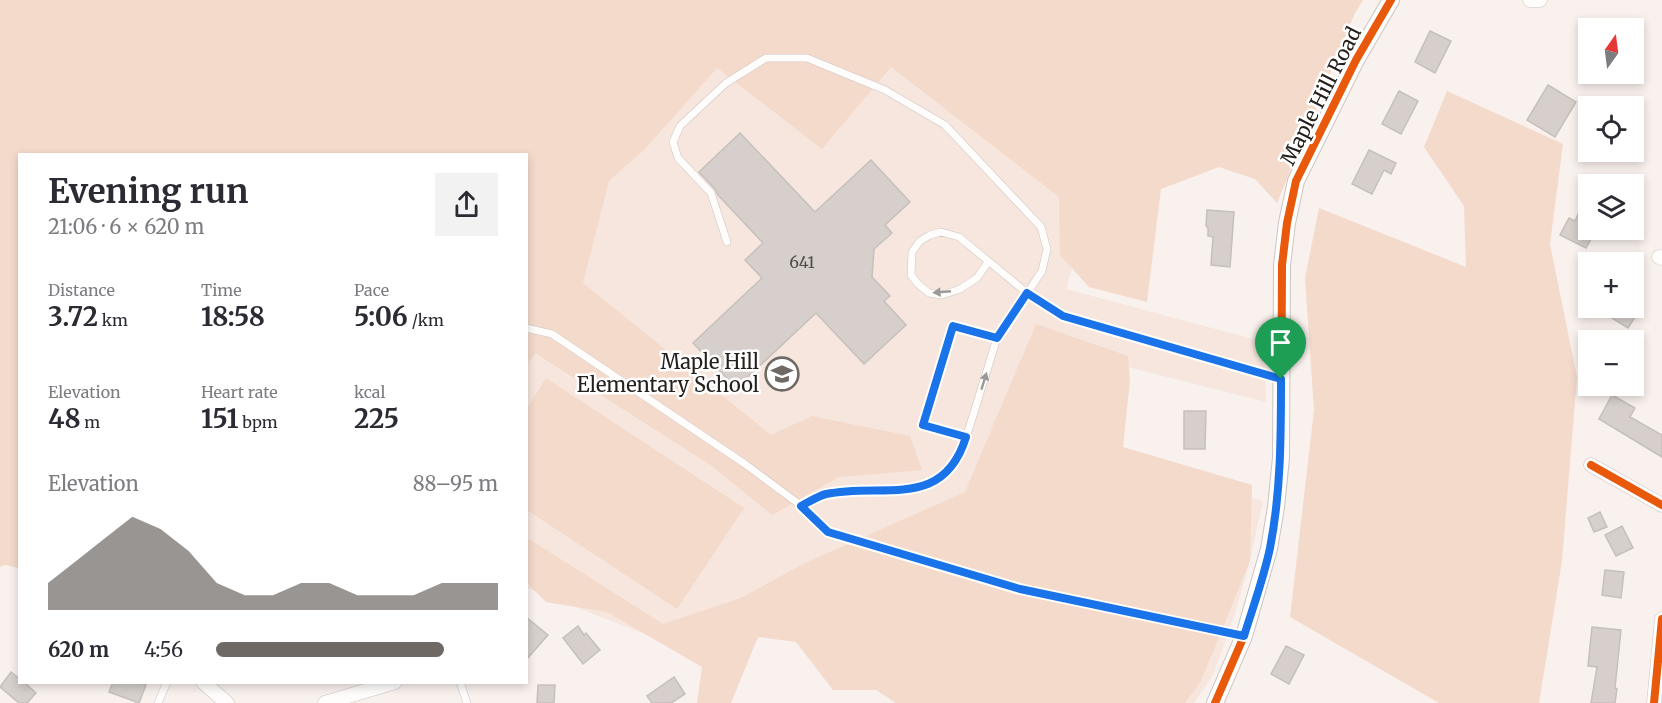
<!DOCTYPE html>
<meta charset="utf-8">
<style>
body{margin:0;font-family:Merriweather,serif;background:#f2f2f3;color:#2b2b33;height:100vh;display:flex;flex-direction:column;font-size:22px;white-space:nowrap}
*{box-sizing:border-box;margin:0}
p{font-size:20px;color:#7c7c81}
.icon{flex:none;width:33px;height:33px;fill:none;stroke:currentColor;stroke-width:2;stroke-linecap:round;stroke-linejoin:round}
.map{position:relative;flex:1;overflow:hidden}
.side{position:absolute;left:18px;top:153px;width:510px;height:531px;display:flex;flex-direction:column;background:#fff;border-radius:0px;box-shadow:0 3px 9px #0003}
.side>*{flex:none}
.needle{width:39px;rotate:14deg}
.fabs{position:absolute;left:1578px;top:18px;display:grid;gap:12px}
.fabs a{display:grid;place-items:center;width:66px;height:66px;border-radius:0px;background:#fff;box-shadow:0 3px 9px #0003;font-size:30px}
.pin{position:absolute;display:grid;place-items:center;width:51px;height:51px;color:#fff;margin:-62px -26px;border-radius:50% 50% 50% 0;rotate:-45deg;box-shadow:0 0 6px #0007}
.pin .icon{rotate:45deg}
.round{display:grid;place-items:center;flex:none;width:63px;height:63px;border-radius:0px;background:#f2f2f3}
.headline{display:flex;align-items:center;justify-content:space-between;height:102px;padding:0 30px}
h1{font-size:33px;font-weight:700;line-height:45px}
.figures{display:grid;grid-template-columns:repeat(3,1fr);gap:9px;height:102px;padding:6px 30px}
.figures div{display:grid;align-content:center}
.figures b{font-size:26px;font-weight:700}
.figures small{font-size:16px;font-weight:400}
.figures p{font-size:16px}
.chart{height:168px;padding:12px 30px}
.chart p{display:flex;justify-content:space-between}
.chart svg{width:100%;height:108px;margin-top:6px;fill:#6f6966;opacity:.7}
ul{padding:0 30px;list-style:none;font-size:20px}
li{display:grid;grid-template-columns:96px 72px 1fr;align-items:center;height:45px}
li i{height:15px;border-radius:8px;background:#6f6966}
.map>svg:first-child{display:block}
.built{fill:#f6e6dd}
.green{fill:#f4dacb}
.building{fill:#d6cfcc;stroke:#c6c0bd;stroke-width:1.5}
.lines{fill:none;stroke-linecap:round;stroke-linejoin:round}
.service-casing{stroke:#cbc5c2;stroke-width:8}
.minor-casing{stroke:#cbc5c2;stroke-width:15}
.tertiary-casing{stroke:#cbc5c2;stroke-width:18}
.service{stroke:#fefdfc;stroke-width:7}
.minor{stroke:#fefdfc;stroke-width:14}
.tertiary{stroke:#fefdfc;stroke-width:16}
.cycleway-casing{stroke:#fff;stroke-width:11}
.cycleway{stroke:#e8590c;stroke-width:8}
.oneway{fill:#9c9a98}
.route-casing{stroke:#fff;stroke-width:12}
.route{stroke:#1a73e8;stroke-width:8}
.labels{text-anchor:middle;stroke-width:5;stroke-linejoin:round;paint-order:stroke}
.number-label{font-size:16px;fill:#514c49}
.street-label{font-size:20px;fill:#25201d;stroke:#fff}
.poi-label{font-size:20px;fill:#25201d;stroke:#fff;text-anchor:end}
</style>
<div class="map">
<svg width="1662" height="703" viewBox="0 0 1662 703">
<rect width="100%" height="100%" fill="#f9f1ed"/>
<polygon class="built" points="768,0 1104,152 1066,289 1264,342 1266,402 1045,346 1019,434 1263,501 1250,561 1234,617 1213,675 1194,703 930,703 752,622 716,662 527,588 526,154 20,154"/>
<g class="green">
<polygon points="0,0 1363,0 1355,13 1277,203 1255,179 1219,167 1161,189 1147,302 1089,287 1060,255 1059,197 891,67 822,149 717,68 645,149 609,181 583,283 771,435 812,416 910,436 922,470 839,477 772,515 712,466 535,353 527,366 526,154 20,154 19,568 5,565 0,567"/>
<polygon points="1447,91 1563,144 1550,244 1577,377 1562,561 1539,703 1439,703 1290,617 1314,410 1305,278 1319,208 1466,267 1464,206 1424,147"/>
<polygon points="1036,324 1128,356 1130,380 1123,447 1252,485 1250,561 1201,681 1185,703 896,703 876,690 833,690 796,642 758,637 731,703 697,703 702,667 607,612 546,602 527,583 526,537 663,624 741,598 803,564 965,492"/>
<polygon points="546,378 744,508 677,609 527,510 527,408"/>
</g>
<g class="building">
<polygon points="1430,31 1451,41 1435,73 1415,62"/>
<polygon points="1548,85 1576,102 1555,137 1527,120"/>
<polygon points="1399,91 1418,101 1401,134 1382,124"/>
<polygon points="740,133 815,212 871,160 910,202 885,225 892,233 874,249 872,277 890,296 884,301 906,325 864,364 816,313 736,388 693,343 762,278 745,260 763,243 718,195 715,189 699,172"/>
<polygon points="1369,150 1396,163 1391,174 1384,170 1372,194 1352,184"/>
<polygon points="1588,193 1588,230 1596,230 1586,248 1560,235 1569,218 1575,221"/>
<polygon points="1207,210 1234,212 1230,267 1211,265 1213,237 1208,236 1208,228 1206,226"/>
<polygon points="1596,308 1641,308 1628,328"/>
<polygon points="1612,395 1635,408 1630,417 1662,435 1662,457 1599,419"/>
<polygon points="1184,411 1206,411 1205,449 1184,449"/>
<polygon points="1600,512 1607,527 1594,532 1588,518"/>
<polygon points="1622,526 1633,548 1616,556 1605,535"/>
<polygon points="1605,570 1624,572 1621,598 1602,595"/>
<polygon points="526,617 548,635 526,660"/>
<polygon points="578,626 584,635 586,633 600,650 583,664 563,638"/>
<polygon points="1592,627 1621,630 1615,688 1617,689 1615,703 1591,703 1597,667 1588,666"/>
<polygon points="1286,646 1304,655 1289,684 1271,674"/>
<polygon points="11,672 20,679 20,682 24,682 36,693 27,703 19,703 0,687"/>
<polygon points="674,677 685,694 671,703 652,703 647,696"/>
<polygon points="113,682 139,682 146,685 139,703 109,692"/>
<polygon points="538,685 555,685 554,703 537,703"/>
</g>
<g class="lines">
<defs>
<g id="service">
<polyline points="727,242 711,193 678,158 673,142 680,126 726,83 766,58 807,58 885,90 945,125 1041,227 1047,249 1042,271 997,338"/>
<polyline points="988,262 977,278 960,289 942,295 929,293 918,284 911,275 912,252 920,241 930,235 941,232 959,237 1027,293 1063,316 1280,378"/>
<polyline points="526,328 552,334 745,464 799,504 828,532 1020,589 1244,636"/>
<path d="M801 506C809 502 818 496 826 494 877 484 938 507 963 448L997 338 953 326 923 425 966 437"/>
<polyline points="460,682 467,703"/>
<polyline points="158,703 167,682"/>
</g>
<g id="minor">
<polyline points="1530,0 1540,0"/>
<polyline points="1659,257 1662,258"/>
<polyline points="1591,465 1662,505"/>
<polyline points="203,682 227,703"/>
<polyline points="325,703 395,682"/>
<polyline points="1654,703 1662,619"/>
</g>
<polyline id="tertiary" points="1215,703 1244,636 1269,549 1276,507 1281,458 1282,265 1287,223 1296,181 1356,60 1391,0"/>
</defs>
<use href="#service" class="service-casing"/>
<use href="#minor" class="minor-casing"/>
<use href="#tertiary" class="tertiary-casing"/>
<use href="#service" class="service"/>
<use href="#minor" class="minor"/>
<use href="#tertiary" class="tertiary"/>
<defs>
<g id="cycleway">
<polyline points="1591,465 1662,505"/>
<polyline points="1215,703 1244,636 1269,549 1276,507 1281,458 1282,265 1287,223 1296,181 1356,60 1391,0"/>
<polyline points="1654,703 1662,619"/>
</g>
</defs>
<use href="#cycleway" class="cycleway-casing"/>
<use href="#cycleway" class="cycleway"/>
</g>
<defs><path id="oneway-solid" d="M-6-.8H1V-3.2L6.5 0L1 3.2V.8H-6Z" transform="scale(1.5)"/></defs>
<g class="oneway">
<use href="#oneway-solid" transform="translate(942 292) rotate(175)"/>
<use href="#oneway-solid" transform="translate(984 381) rotate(-73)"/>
</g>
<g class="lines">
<defs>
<path id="route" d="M1027 293 1063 316 1281 379C1281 435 1281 492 1270 548 1264 577 1253 607 1244 636L1020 589 828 532 801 506C809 502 818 496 826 494 883 482 943 511 966 437L923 425 953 326 997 338Z"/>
</defs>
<use href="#route" class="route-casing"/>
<use href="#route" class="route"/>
</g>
<defs>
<symbol id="school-ring" viewBox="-11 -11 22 22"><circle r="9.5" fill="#fff" stroke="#6f6966" stroke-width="1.5"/><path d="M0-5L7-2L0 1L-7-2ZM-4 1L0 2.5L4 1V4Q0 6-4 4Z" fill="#6f6966"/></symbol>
</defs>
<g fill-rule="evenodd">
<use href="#school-ring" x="763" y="355" width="38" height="38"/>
</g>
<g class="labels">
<g class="number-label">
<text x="802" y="268">641</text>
</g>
<g class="street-label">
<text transform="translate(1321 96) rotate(-63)" y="7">Maple Hill Road</text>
</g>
<g class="poi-label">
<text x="759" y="369">Maple Hill<tspan x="759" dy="23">Elementary School</tspan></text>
</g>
</g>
</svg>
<div class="fabs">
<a><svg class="needle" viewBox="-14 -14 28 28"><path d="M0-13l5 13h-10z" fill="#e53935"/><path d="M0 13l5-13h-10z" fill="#7c7c81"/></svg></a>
<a><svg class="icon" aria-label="locate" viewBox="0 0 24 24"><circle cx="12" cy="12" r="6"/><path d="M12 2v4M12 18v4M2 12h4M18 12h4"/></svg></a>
<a><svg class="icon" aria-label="layers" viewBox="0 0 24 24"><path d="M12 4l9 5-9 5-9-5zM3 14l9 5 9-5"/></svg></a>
<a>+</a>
<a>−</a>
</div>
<div class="pin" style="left:1281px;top:379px;background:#1e9e55"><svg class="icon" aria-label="arrive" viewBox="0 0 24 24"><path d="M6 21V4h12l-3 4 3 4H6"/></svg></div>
<section class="side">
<div class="headline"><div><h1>Evening run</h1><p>21:06 · 6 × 620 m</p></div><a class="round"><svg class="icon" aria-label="share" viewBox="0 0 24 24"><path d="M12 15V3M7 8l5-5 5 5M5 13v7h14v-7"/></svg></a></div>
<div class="figures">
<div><p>Distance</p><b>3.72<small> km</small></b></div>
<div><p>Time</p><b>18:58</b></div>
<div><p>Pace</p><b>5:06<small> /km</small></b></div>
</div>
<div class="figures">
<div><p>Elevation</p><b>48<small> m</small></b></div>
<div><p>Heart rate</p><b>151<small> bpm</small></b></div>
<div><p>kcal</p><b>225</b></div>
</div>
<div class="chart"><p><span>Elevation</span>88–95 m</p>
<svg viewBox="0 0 160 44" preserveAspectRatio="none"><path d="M0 44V33L10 24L20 15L30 6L40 11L50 20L60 33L70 38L80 38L90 33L100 33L110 38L120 38L130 38L140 33L150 33L160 33V44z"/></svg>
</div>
<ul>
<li><b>620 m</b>4:56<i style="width:81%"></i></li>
</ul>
</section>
</div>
